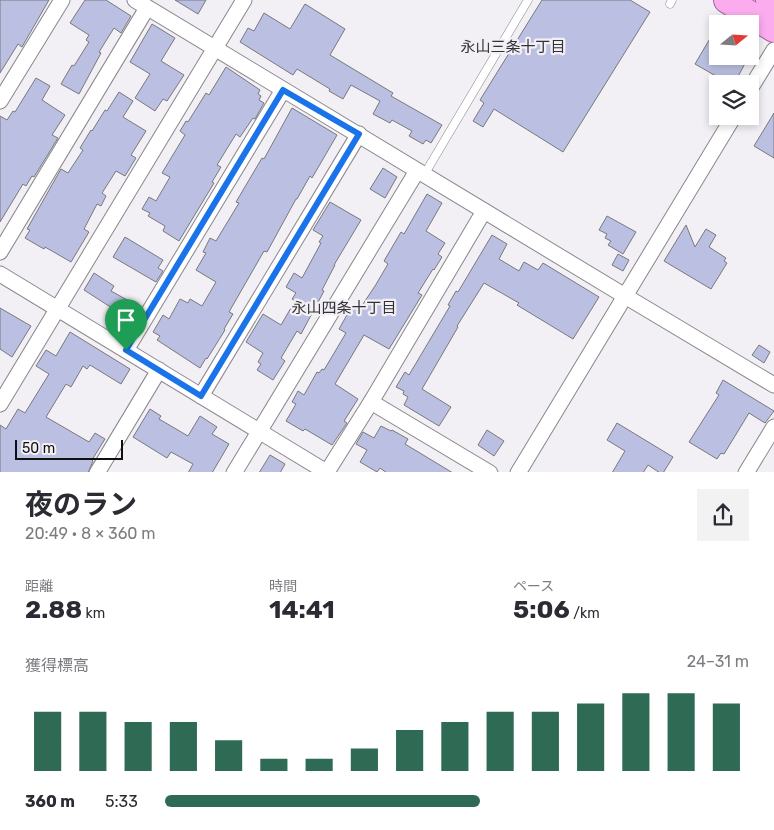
<!DOCTYPE html>
<html lang="ja">
<meta charset="utf-8">
<style>
body{margin:0;font-family:Rubik,"Noto Sans JP",sans-serif;background:#f2f2f3;color:#2b2b33;height:100vh;display:flex;flex-direction:column;font-size:19px;white-space:nowrap}
*{box-sizing:border-box;margin:0}
p{font-size:16px;color:#7c7c81}
.icon{flex:none;width:28px;height:28px;fill:none;stroke:currentColor;stroke-width:2;stroke-linecap:round;stroke-linejoin:round}
.map{position:relative;height:472px;overflow:hidden}
.drawer{display:flex;flex-direction:column;background:#fff;flex:1}
.drawer>*{flex:none}
.needle{width:32px;rotate:72deg}
.buttons{position:absolute;left:709px;top:15px;display:grid;gap:10px}
.buttons a{display:grid;place-items:center;width:50px;height:50px;border-radius:0px;background:#fff;box-shadow:0 2px 8px #0003;font-size:25px}
.scale{position:absolute;left:15px;bottom:12px;width:108px;box-sizing:border-box;padding-left:5px;border:2px solid #100f11;border-top:0;font-size:14px;line-height:18px;white-space:nowrap;color:#100f11;-webkit-text-stroke:4px #f2eff5;paint-order:stroke}
.pin{position:absolute;display:grid;place-items:center;width:42px;height:42px;color:#fff;margin:-51px -21px;border-radius:50% 50% 50% 0;rotate:-45deg;box-shadow:0 0 5px #0007}
.pin .icon{rotate:45deg}
.round{display:grid;place-items:center;flex:none;width:52px;height:52px;border-radius:0px;background:#f2f2f3}
.head{display:flex;align-items:center;justify-content:space-between;height:85px;padding:0 25px}
h1{font-size:28px;font-weight:700;line-height:38px}
.figures{display:grid;grid-template-columns:repeat(3,1fr);gap:8px;height:85px;padding:5px 25px}
.figures div{display:grid;align-content:center}
.figures b{font-size:25px;font-weight:700}
.figures small{font-size:14px;font-weight:400}
.figures p{font-size:14px}
.chart{height:140px;padding:10px 25px}
.chart p{display:flex;justify-content:space-between}
.chart svg{width:100%;height:90px;margin-top:5px;stroke:#2f6a54;stroke-width:6}
ul{padding:0 25px;list-style:none;font-size:16px}
li{display:grid;grid-template-columns:80px 60px 1fr;align-items:center;height:38px}
li i{height:12px;border-radius:6px;background:#2f6a54}
.map>svg:first-child{display:block}
.building{fill:#bbc0e2;stroke:#78797e}
.lines{fill:none;stroke-linecap:round;stroke-linejoin:round}
.service-casing{stroke:#89878c;stroke-width:9}
.minor-casing{stroke:#89878c;stroke-width:17}
.trunk-casing{stroke:#a8679d;stroke-width:28}
.service{stroke:#fff;stroke-width:8}
.minor{stroke:#fff;stroke-width:15}
.trunk{stroke:#fbacee;stroke-width:26}
.route-casing{stroke:#fff;stroke-width:10}
.route{stroke:#1a73e8;stroke-width:6}
.labels{text-anchor:middle;stroke-width:4.5;stroke-linejoin:round;paint-order:stroke}
.neighbourhood-label{font-size:15px;fill:#333136;stroke:#f2eff5}
</style>
<div class="map">
<svg width="774" height="473" viewBox="0 0 774 473">
<rect width="100%" height="100%" fill="#f2eff5"/>
<g class="building">
<polygon points="0,0 49,0 22,47 18,44 0,73"/>
<polygon points="85,0 106,0 131,16 121,33 114,28 99,52 101,53 79,94 61,84 72,65 74,66 89,42 86,40 89,35 70,23"/>
<polygon points="175,0 206,0 198,14"/>
<polygon points="542,0 630,0 650,12 563,152 494,109 483,127 473,121 484,103 480,100"/>
<polygon points="305,4 345,29 330,55 393,93 391,96 442,125 431,143 426,140 423,144 409,136 412,131 392,120 390,123 373,114 380,101 351,85 343,99 329,91 330,89 297,69 293,75 240,42 248,28 254,31 264,13 290,29"/>
<polygon points="152,24 175,38 161,61 184,75 167,101 163,99 155,111 135,98 150,74 130,62"/>
<polygon points="718,25 718,56 749,56 734,84 730,84 695,64"/>
<polygon points="226,67 260,90 258,94 261,96 259,100 264,103 255,119 253,118 240,137 236,134 217,165 221,167 212,182 214,183 179,241 163,231 165,226 148,216 150,213 142,209 149,197 156,201 170,177 162,173 185,135 180,131 186,121 188,122 206,93 209,95"/>
<polygon points="36,78 50,86 42,100 65,115 52,135 58,138 34,177 32,176 26,186 23,184 0,222 0,116 7,120 13,111 15,112"/>
<polygon points="119,92 133,101 123,117 146,131 131,155 136,158 125,176 116,171 102,193 106,196 101,206 97,204 84,229 89,232 71,262 45,247 44,249 25,238 30,230 27,229 61,169 68,173 83,150 80,148 91,130 92,131 105,110 107,111"/>
<polygon points="292,108 337,135 312,178 310,176 297,199 296,199 267,252 264,251 229,312 233,314 224,329 225,330 207,359 206,358 200,368 157,340 160,336 153,332 163,315 169,319 180,299 188,303 190,299 202,306 216,282 196,270 206,253 203,252 210,238 216,241 239,203 236,202 262,158 264,159"/>
<polygon points="774,113 774,158 754,146"/>
<polygon points="383,168 397,177 385,198 370,189"/>
<polygon points="427,194 442,203 426,231 445,243 438,254 442,257 434,270 433,269 418,293 422,295 389,349 364,335 335,384 358,399 344,421 347,423 332,445 305,429 303,431 286,421 296,404 292,402 298,391 304,395 317,372 319,373 322,369 324,370 346,333 339,329 352,306 359,310 375,286 388,264 384,261 401,232 404,234"/>
<polygon points="330,202 361,220 334,265 335,265 322,290 324,291 301,334 297,331 281,358 285,361 273,380 257,370 261,364 258,362 263,353 246,342 263,314 281,325 295,301 292,299 296,293 286,287 294,273 302,278 321,243 319,242 323,236 313,230"/>
<polygon points="607,216 636,232 623,254 608,245 611,241 605,238 607,234 599,230"/>
<polygon points="686,225 695,247 706,229 716,235 709,247 726,258 724,261 727,263 711,289 664,261"/>
<polygon points="492,235 507,244 499,259 519,271 524,262 538,270 543,263 599,297 573,339 517,305 519,303 484,283 457,326 458,327 422,389 451,407 439,426 404,405 408,397 403,394 404,391 396,387 405,372 409,375 450,306 448,305 456,291 458,292"/>
<polygon points="125,237 163,260 158,268 163,271 156,282 113,257"/>
<polygon points="618,254 629,260 623,271 612,265"/>
<polygon points="94,273 114,286 111,291 138,306 129,323 109,313 112,308 84,290"/>
<polygon points="0,308 31,326 12,357 0,349"/>
<polygon points="70,332 130,369 121,384 90,365 87,369 83,366 71,387 66,384 46,417 89,442 95,433 105,439 92,460 93,461 88,473 0,473 0,425 6,429 18,409 25,413 49,374 36,366 46,350 56,356"/>
<polygon points="759,345 770,352 764,363 752,355"/>
<polygon points="723,380 774,411 765,423 749,413 724,454 721,453 717,459 689,442 719,395 716,393"/>
<polygon points="150,409 161,416 159,419 188,436 200,416 217,427 212,434 229,444 212,473 188,473 193,464 171,452 167,458 133,437"/>
<polygon points="617,423 673,457 663,473 660,473 648,465 643,473 612,473 625,451 607,440"/>
<polygon points="381,426 391,431 392,430 408,439 405,444 453,473 387,473 380,468 377,472 360,462 367,450 356,444 363,432 374,438"/>
<polygon points="487,430 504,441 494,456 478,445"/>
<polygon points="270,455 285,464 280,473 259,473"/>
</g>
<g class="lines">
<defs>
<g id="service">
<polyline points="670,4 672,0"/>
<polyline points="424,175 528,0"/>
</g>
<g id="minor">
<polyline points="135,0 625,296 774,385"/>
<polyline points="750,89 774,50"/>
<polyline points="0,101 62,0"/>
<polyline points="0,252 147,8"/>
<polyline points="0,274 328,473"/>
<polyline points="126,350 283,90"/>
<polyline points="201,396 359,134"/>
<polyline points="371,402 490,473"/>
<polyline points="0,404 244,0"/>
<polyline points="327,472 371,402 484,211"/>
<polyline points="97,473 159,370"/>
<polyline points="234,473 417,171"/>
<polyline points="518,473 734,116"/>
<polyline points="746,473 774,427"/>
</g>
<g id="trunk">
<polyline points="727,0 774,29"/>
<polyline points="769,0 774,3"/>
</g>
</defs>
<use href="#service" class="service-casing"/>
<use href="#minor" class="minor-casing"/>
<use href="#trunk" class="trunk-casing"/>
<use href="#service" class="service"/>
<use href="#minor" class="minor"/>
<use href="#trunk" class="trunk"/>
</g>
<g class="lines">
<defs>
<polygon id="route" points="283,90 359,134 201,396 126,350"/>
</defs>
<use href="#route" class="route-casing"/>
<use href="#route" class="route"/>
</g>
<g class="labels">
<g class="neighbourhood-label">
<text x="513" y="52">永山三条十丁目</text>
<text x="344" y="313">永山四条十丁目</text>
</g>
</g>
</svg>
<div class="buttons">
<a><svg class="needle" viewBox="-14 -14 28 28"><path d="M0-13l5 13h-10z" fill="#e53935"/><path d="M0 13l5-13h-10z" fill="#7c7c81"/></svg></a>
<a><svg class="icon" aria-label="layers" viewBox="0 0 24 24"><path d="M12 4l9 5-9 5-9-5zM3 14l9 5 9-5"/></svg></a>
</div>
<div class="scale">50 m</div>
<div class="pin" style="left:126px;top:350px;background:#1e9e55"><svg class="icon" aria-label="arrive" viewBox="0 0 24 24"><path d="M6 21V4h12l-3 4 3 4H6"/></svg></div>
</div>
<section class="drawer">
<div class="head"><div><h1>夜のラン</h1><p>20:49 · 8 × 360 m</p></div><a class="round"><svg class="icon" aria-label="share" viewBox="0 0 24 24"><path d="M12 15V3M7 8l5-5 5 5M5 13v7h14v-7"/></svg></a></div>
<div class="figures">
<div><p>距離</p><b>2.88<small> km</small></b></div>
<div><p>時間</p><b>14:41</b></div>
<div><p>ペース</p><b>5:06<small> /km</small></b></div>
</div>
<div class="chart"><p><span>獲得標高</span>24–31 m</p>
<svg viewBox="0 0 160 44" preserveAspectRatio="none"><path d="M5 44V15M15 44V15M25 44V20M35 44V20M45 44V29M55 44V38M65 44V38M75 44V33M85 44V24M95 44V20M105 44V15M115 44V15M125 44V11M135 44V6M145 44V6M155 44V11"/></svg>
</div>
<ul>
<li><b>360 m</b>5:33<i style="width:54%"></i></li>
</ul>
</section>
